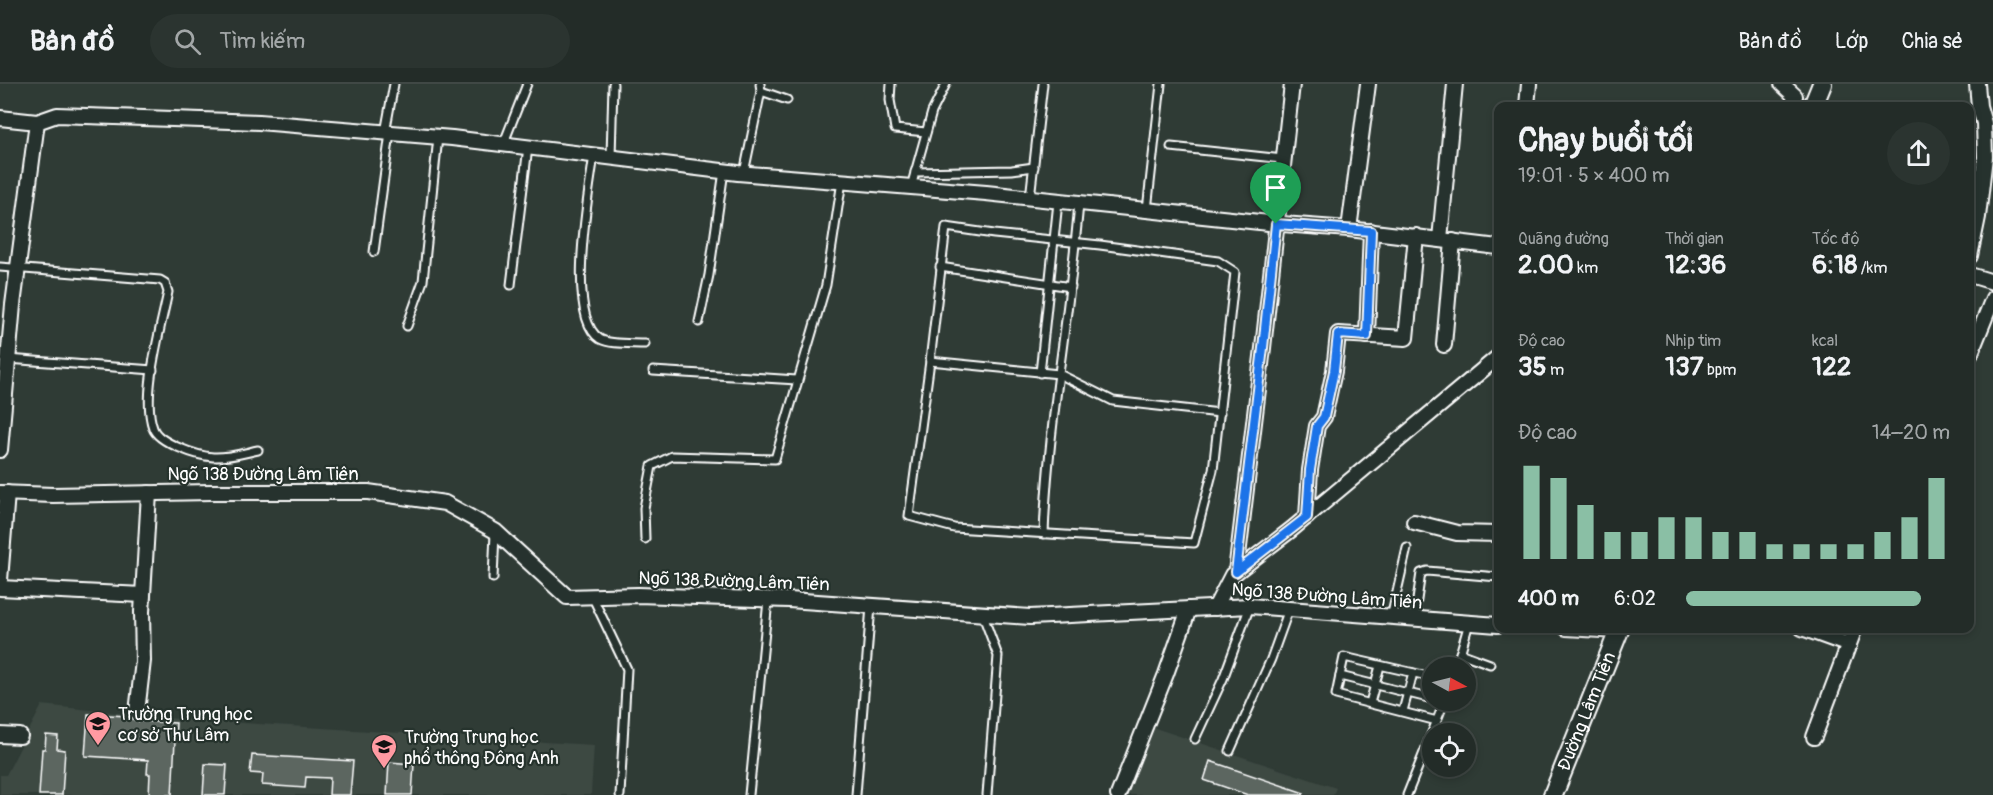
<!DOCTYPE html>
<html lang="vi">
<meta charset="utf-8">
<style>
body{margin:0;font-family:Pangolin,sans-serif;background:#2b3430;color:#f1f3f6;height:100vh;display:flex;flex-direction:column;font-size:22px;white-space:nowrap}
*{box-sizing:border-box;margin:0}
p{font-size:20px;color:#a3a7a8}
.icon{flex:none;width:33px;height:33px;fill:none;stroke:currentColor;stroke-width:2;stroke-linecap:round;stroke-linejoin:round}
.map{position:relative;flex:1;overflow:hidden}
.details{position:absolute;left:1494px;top:18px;width:480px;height:531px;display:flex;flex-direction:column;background:#232c28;border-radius:12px;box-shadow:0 3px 9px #0003,0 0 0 2px #404845}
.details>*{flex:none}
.needle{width:39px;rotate:97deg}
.tools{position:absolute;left:1422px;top:573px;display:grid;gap:12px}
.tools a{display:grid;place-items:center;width:54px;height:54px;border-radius:50%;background:#232c28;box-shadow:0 3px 9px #0003,0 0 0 2px #404845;font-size:30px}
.pin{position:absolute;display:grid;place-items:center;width:51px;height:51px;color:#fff;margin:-62px -26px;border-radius:50% 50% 50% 0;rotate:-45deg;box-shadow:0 0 6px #0007}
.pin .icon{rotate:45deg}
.round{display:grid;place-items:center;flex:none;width:63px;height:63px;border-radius:32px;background:#2b3430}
.summary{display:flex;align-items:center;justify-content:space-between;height:102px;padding:0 24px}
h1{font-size:33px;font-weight:700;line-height:45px}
.figures{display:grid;grid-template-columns:repeat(3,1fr);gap:9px;height:102px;padding:6px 24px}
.figures div{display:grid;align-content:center}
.figures b{font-size:26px;font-weight:700}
.figures small{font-size:16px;font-weight:400}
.figures p{font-size:16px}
.chart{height:168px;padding:12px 24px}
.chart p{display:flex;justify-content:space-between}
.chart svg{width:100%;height:108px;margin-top:6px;stroke:#8abfa5;stroke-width:6}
ul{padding:0 24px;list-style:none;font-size:20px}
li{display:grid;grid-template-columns:96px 72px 1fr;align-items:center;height:45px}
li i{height:15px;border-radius:8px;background:#8abfa5}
header{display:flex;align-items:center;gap:36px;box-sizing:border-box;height:84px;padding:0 30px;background:#232c28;border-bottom:2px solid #404845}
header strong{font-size:28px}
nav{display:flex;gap:33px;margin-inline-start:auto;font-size:21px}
.search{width:420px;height:54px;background:#2b3430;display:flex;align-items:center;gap:15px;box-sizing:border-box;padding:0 21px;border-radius:33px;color:#a3a7a8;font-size:22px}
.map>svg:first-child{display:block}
.built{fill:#3c4842}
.building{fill:#5b6661;stroke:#fff;stroke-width:1.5}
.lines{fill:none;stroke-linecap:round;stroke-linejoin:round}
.service-casing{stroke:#fff;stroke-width:11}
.minor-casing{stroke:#fff;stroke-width:18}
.tertiary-casing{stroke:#fff;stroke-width:22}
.service{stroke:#26332d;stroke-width:7}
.minor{stroke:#26332d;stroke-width:14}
.tertiary{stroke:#26332d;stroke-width:18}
.route-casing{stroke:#fff;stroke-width:12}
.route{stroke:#1a73e8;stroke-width:8}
.labels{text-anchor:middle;stroke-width:4.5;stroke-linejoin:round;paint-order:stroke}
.street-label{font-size:18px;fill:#fff;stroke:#26332d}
.poi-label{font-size:18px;fill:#fff;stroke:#26332d;text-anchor:start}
</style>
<header>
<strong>Bản đồ</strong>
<div class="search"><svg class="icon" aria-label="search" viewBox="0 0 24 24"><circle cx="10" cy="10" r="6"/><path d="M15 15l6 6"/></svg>Tìm kiếm</div>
<nav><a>Bản đồ</a><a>Lớp</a><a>Chia sẻ</a></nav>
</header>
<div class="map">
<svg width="1993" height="711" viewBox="0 0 1993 711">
<rect width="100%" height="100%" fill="#2f3b35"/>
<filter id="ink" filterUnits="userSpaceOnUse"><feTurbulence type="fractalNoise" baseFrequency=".0167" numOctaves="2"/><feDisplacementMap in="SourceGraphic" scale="12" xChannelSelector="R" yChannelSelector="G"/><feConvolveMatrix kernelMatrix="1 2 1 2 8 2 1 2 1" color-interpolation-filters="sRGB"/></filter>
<g filter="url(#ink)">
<g class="built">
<polygon points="42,621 178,635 594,661 591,711 0,711 0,691 6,691"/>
<polygon points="1152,643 1336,704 1333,711 1126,711"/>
</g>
<g class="building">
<polygon points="88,630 129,632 137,637 176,639 172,711 149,711 150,690 147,690 148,676 85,672"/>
<polygon points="46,651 58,652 57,665 65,666 62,711 39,711 42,665 45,665"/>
<polygon points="252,671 353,677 350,711 329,711 330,694 306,693 305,704 262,701 263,690 250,689"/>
<polygon points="1210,677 1304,709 1303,711 1248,711 1204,696"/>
<polygon points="389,678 414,680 412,711 387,711"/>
<polygon points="205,680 227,681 225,711 203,711"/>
</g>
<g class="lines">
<defs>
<g id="service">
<polyline points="891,0 890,16 895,45 926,48"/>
<polyline points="761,7 787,16"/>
<polyline points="385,49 394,0"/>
<polyline points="503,61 527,0"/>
<polyline points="1171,63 1283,75"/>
<path d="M594 71C589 108 565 233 600 255 611 261 632 259 645 260"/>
<polyline points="611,73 613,0"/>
<polyline points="915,88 1012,86 1034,83"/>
<polyline points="744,89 761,7 760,0"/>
<polyline points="911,103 932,28 946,0"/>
<polyline points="1030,114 1043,0"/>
<polyline points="1147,126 1161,0"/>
<polygon points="946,143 994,150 1100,161 1218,177 1235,188 1213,386 1194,459 954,444 909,432 930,277"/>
<polyline points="374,168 390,49"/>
<path d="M0 183 160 196 165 199 168 208C161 243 141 312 153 344 158 359 198 372 213 373 228 374 244 369 258 366"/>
<polyline points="940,183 1071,203"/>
<polyline points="511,201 528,63"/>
<polyline points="699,238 709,191 724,87"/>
<polyline points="407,242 423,197 438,53"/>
<polyline points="8,275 153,286"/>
<polyline points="930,277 1059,290 1113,317 1220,329"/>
<polyline points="653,287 797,296"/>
<polyline points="1040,289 1058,118"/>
<path d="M1044 450C1048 339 1070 230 1079 119"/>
<polyline points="645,455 644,424 652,382 672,372 775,375 826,201 842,97"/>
<polyline points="493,494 495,449"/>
<polyline points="592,512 627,585 620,711"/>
<polyline points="982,529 998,572 987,711"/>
<polyline points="1391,534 1407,464"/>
<polyline points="1414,536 1421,489 1427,487 1498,493"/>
<polyline points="1460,569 1490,580"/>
<polyline points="1456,584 1469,539"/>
<polyline points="1340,592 1432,615"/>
<polyline points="1432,593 1344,573 1336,611 1437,637"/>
<polyline points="1370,619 1380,582"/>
<polyline points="1403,627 1413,589"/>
<polyline points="1195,655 1223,595 1250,522"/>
<polyline points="1230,667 1271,575 1289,525"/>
<polyline points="749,711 768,516"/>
<polyline points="856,711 871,522"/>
<polyline points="1407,711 1445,616"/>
</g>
<g id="minor">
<polyline points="1782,0 1795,12 1793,22"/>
<polyline points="1527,22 1529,0"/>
<polyline points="0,34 37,38"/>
<polyline points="1349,145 1368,0"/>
<polyline points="1440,155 1455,0"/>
<polyline points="1970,172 1978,133 1985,73 1984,39 1979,22 1977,0"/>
<polyline points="1970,191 1993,198"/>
<polyline points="1367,252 1371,147"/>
<polyline points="1444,261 1453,157"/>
<polyline points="1970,271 1993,214"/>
<polyline points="0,366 13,221 37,38 57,31 259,38 452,54 738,89 986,109 1269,139 1349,145 1498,163"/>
<polyline points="0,409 53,411 211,408 368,408 445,419 495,447 567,513 638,511 789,516 1030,533 1250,522 1498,541"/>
<polyline points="1307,433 1310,386 1317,342 1324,333 1334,287 1338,250 1406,254 1416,152"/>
<polyline points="1414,438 1457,449 1498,450"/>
<polyline points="1236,488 1263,264 1292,0"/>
<polyline points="0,496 7,409"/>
<polyline points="0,504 143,511"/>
<polyline points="1215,524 1232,491 1292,445 1498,273"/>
<polyline points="1566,544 1619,547"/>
<polyline points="1802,544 1849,561"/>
<polyline points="137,628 143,577 142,528 149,409"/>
<polyline points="0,651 20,652"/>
<polyline points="1814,653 1855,544"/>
<polyline points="1118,711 1166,590 1189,525"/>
</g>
<g id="tertiary">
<polyline points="1813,22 1822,0"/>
<path id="s1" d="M1553 711 1620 544"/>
</g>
</defs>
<use href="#service" class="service-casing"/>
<use href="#minor" class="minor-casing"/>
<use href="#tertiary" class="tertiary-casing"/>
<use href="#service" class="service"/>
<use href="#minor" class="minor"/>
<use href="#tertiary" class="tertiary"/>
</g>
</g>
<g class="lines" filter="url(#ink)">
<defs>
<polygon id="route" points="1276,140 1371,147 1367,252 1338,250 1334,287 1324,333 1317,342 1310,386 1307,433 1236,488 1263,264"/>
</defs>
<use href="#route" class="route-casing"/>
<use href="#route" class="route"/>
</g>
<defs>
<symbol id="school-pin" viewBox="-11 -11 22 30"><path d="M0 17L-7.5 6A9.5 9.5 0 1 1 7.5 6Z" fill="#ff9aa2" stroke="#26332d"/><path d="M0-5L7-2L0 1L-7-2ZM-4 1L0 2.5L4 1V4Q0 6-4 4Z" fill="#111"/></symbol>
</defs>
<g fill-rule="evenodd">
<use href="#school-pin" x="83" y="625" width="30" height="40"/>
<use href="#school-pin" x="369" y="648" width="30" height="40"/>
</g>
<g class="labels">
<g class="street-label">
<text x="263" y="396">Ngõ 138 Đường Lâm Tiên</text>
<text transform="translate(734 497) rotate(2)" y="6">Ngõ 138 Đường Lâm Tiên</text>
<text transform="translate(1327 512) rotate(4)" y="6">Ngõ 138 Đường Lâm Tiên</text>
<text dy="6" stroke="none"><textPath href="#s1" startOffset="90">Đường Lâm Tiên</textPath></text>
</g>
<g class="poi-label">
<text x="118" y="636">Trường Trung học<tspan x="118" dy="21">cơ sở Thư Lâm</tspan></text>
<text x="404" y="659">Trường Trung học<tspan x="404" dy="21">phổ thông Đông Anh</tspan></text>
</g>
</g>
</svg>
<div class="tools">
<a><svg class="needle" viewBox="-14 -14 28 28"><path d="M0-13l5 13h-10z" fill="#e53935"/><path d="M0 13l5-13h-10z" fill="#a3a7a8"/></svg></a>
<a><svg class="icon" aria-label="locate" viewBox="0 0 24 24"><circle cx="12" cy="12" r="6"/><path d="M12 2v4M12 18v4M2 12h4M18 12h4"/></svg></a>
</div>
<div class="pin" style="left:1276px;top:140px;background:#1e9e55"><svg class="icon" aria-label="arrive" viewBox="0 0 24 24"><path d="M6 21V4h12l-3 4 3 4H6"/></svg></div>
<section class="details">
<div class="summary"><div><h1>Chạy buổi tối</h1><p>19:01 · 5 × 400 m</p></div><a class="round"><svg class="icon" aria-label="share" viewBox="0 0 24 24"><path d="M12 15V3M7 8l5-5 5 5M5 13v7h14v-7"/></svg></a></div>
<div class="figures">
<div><p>Quãng đường</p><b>2.00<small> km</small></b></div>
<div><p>Thời gian</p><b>12:36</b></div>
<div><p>Tốc độ</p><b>6:18<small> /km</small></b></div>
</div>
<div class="figures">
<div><p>Độ cao</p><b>35<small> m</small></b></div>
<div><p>Nhịp tim</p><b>137<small> bpm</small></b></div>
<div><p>kcal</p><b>122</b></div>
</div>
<div class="chart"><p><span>Độ cao</span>14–20 m</p>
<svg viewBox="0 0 160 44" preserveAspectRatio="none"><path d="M5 44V6M15 44V11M25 44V22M35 44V33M45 44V33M55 44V27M65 44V27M75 44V33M85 44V33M95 44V38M105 44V38M115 44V38M125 44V38M135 44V33M145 44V27M155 44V11"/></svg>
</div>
<ul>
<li><b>400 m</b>6:02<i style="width:89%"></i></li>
</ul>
</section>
</div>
